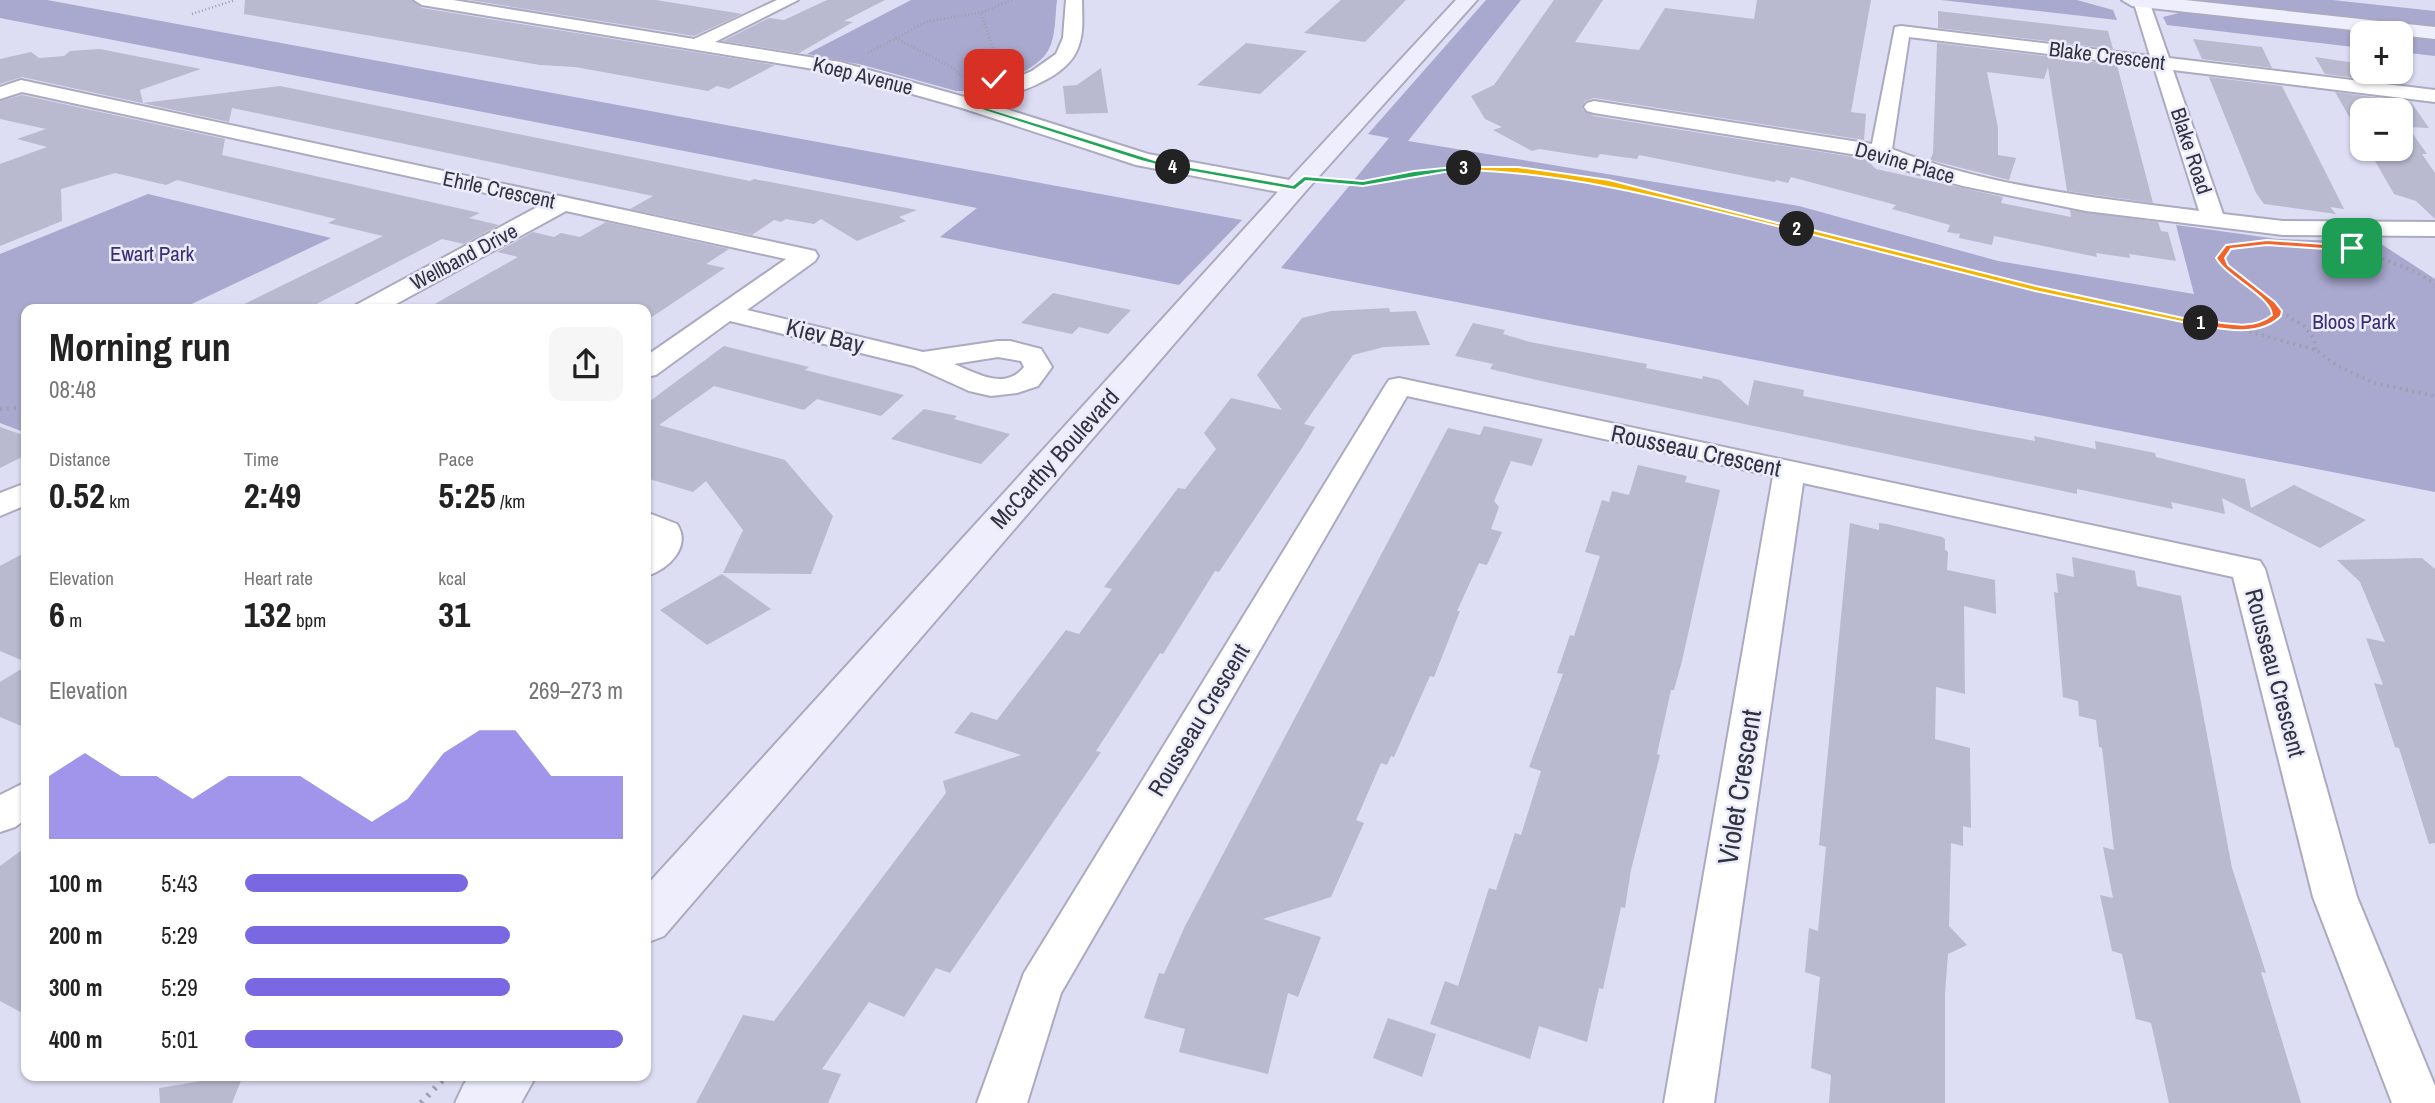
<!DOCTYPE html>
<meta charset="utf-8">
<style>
body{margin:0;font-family:"Archivo Narrow",sans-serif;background:#f6f6f6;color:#222;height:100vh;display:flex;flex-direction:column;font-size:26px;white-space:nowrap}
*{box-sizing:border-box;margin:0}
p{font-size:23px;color:#767676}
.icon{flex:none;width:38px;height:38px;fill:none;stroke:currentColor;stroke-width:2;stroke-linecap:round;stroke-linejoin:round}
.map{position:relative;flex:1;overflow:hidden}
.panel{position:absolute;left:21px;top:304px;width:630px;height:777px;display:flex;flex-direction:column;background:#fff;border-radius:14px;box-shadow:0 2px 5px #0004}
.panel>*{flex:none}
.controls{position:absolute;left:2350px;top:21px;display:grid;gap:14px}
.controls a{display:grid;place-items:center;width:63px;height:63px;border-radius:14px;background:#fff;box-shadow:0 2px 5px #0004;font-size:35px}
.pin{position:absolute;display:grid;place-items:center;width:60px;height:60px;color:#fff;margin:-30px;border-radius:14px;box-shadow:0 4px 10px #0006}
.km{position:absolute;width:35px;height:35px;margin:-18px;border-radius:50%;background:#222;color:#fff;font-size:19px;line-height:35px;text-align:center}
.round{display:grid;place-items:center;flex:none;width:74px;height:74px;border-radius:14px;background:#f6f6f6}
.summary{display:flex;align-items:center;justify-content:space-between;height:119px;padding:0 28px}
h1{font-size:38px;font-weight:700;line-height:52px}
.stats{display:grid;grid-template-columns:repeat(3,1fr);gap:10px;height:119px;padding:7px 28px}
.stats div{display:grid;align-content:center}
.stats b{font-size:35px;font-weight:700}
.stats small{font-size:19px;font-weight:400}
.stats p{font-size:19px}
.chart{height:196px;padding:14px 28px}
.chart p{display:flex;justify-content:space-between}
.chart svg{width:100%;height:126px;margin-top:7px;fill:#7a68e3;opacity:.7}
ul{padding:0 28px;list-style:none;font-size:23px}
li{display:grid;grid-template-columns:112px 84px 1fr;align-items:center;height:52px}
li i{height:18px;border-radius:9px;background:#7a68e3}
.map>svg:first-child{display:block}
.green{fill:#a9a8ce}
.building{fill:#b9b9cf}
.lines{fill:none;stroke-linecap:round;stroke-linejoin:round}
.minor-casing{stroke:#abaac0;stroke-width:4}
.secondary-casing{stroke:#abaac0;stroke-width:4}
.path-far3{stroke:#9e9eaf;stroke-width:2.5;stroke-dasharray:1 2.5;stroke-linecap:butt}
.path-far2{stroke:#9e9eaf;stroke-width:3.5;stroke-dasharray:2 4.5;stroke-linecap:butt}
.path-far1{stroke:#9e9eaf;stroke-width:4.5;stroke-dasharray:2 5;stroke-linecap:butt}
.path{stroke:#9e9eaf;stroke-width:6;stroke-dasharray:2.5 7;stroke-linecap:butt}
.minor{fill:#fff;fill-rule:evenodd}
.secondary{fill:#eeeefc;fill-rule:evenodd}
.split-1{fill:#f0652b;stroke:#fff;stroke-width:2}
.split-2{fill:#f5b400;stroke:#fff;stroke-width:2}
.split-3{fill:#f5b400;stroke:#fff;stroke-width:2}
.split-4{fill:#22a559;stroke:#fff;stroke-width:2}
.split-5{fill:#22a559;stroke:#fff;stroke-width:2}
.labels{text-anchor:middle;stroke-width:5;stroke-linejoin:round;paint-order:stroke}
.far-street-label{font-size:21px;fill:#33333c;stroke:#ebebfe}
.far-park-label{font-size:21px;fill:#392d74;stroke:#ebebfe}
.street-label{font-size:24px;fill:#33333c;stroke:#ebebfe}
.near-street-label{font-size:28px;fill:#33333c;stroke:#ebebfe}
</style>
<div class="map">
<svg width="2435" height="1103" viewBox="0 0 2435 1103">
<rect width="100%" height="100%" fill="#ddddf4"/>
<g class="green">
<polygon points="0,0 47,0 1242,220 1179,285 940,237 977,208 0,18"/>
<path d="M911 0H1057C1055 15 1056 35 1049 49 1037 73 981 93 956 91L863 65 807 54Z"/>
<polygon points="1486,0 1521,0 1408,141 1799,206 1998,261 2194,294 2176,225 2278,239 2378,242 2435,279 2435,492 1281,268 1389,138 1368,134"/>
<polygon points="1941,0 2077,0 2113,10 2117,20"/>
<polygon points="2200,0 2332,0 2435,11 2435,28"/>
<polygon points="2183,12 2376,33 2362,33 2362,48 2167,25 2163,17"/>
<polygon points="2401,36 2435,40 2435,56 2401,52"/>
<polygon points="148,194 331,238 179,310 26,310 26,433 0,423 0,254"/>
</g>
<g class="building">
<polygon points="245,0 412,0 422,8 775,65 729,89 717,86 708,91 575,67 540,65 244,14"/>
<polygon points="469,0 656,0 742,14 694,36"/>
<polygon points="827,0 885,0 844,21 853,22 799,53 723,41 769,18 784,20"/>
<polygon points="1341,0 1406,0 1365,42 1304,33"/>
<polygon points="1554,0 1603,0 1575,42 1639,50 1665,8 1754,19 1757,0 1871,0 1851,112 1866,114 1864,140 1594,98 1585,101 1582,109 1594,116 1866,159 1876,169 2003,197 2001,203 2071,217 2070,210 2158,222 2161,231 2168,232 2176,261 2129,254 2130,258 2096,253 2097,257 1994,236 1992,245 1959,238 1960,234 1947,232 1950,225 1892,209 1896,205 1791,177 1788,183 1776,180 1775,182 1639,155 1637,159 1600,154 1597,158 1539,149 1532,151 1493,130 1502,127 1485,119 1471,96 1494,85"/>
<polygon points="1938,11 2108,31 2113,49 1938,28"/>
<polygon points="2193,39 2262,47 2272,68 2202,59"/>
<polygon points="1246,43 1307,51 1260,94 1197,85"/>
<polygon points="1937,43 2117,65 2153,203 2067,191 2048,67 2044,79 1987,72 1998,128 1998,155 2016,158 2009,180 1930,160 1933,153"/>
<polygon points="100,49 201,69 140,90 143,103 280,86 750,181 754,179 917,210 899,217 906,221 857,241 821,219 814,224 786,219 781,222 774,220 752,235 630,209 653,196 232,108 229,122 22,77 0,84 0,59 31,52 39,58 64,56 70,51"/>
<polygon points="2315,57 2362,64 2362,72 2390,72 2397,83 2325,74"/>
<polygon points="1101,68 1108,113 1066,114 1063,86 1077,85"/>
<polygon points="2209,77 2282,86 2344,209 2330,207 2336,214 2264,204 2256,193"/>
<polygon points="2335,92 2411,102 2429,128 2408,127 2427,154 2422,154 2435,173 2435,219 2416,201 2394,194 2368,149 2401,149 2401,110 2362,110 2362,139"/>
<polygon points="22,95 225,139 222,155 480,213 469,218 499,225 464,244 442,239 305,310 232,310 383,236 328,223 336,219 177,180 166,185 115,173 61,189 62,221 0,246 0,164 47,147 17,139 46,129 0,119 0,101"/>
<polygon points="606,222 729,249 706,264 725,268 646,321 646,310 424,310 518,257 497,252 533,232 554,237 561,233 580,237"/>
<polygon points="1053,293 1131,310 1108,334 1079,327 1072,334 1021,323"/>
<polygon points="1389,308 1390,312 1416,311 1430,345 1384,347 1353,355 1304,424 1315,427 1302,448 1219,572 1215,571 1163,654 1160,653 1096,751 1101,752 950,973 936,968 904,1017 869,1002 822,1069 841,1074 828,1103 696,1103 743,1015 774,1021 946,793 943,781 1021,755 954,733 971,712 997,720 1066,630 1079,634 1112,589 1104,587 1178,488 1185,489 1216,449 1204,433 1231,398 1282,410 1257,375 1302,318 1331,311"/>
<polygon points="1473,323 1505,330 1503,334 1530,342 1647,364 1646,368 1702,379 1703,376 1720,380 1748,406 1754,380 1804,390 1803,396 1975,430 2035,441 2034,436 2096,449 2095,441 2155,453 2156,457 2245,479 2251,508 2294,485 2366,520 2320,548 2222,498 2225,514 2171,502 2173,509 2077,489 2077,494 1550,383 1490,369 1493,364 1455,356"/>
<polygon points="724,346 809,367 805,370 904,395 881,416 817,399 804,410 714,386 659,425 785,460 833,516 811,574 723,573 743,530 706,481 693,492 646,478 646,404"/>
<polygon points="924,409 957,416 954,419 1010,434 981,464 891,439"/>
<polygon points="1484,426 1543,439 1532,466 1511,461 1494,501 1499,507 1491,529 1502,532 1487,565 1479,563 1457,611 1460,611 1434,677 1430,676 1394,757 1391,756 1387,765 1381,763 1356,820 1364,823 1331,897 1263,919 1321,937 1298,997 1288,993 1268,1074 1179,1052 1185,1029 1144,1018 1159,973 1164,974 1185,926 1448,428 1480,435"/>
<polygon points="0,427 26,436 26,455 0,468"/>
<polygon points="1638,465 1687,476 1685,482 1720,490 1682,661 1674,690 1671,690 1657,754 1660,755 1631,870 1625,908 1621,907 1603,989 1599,988 1587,1042 1539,1026 1530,1059 1430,1024 1445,981 1458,986 1489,888 1496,890 1515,833 1521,835 1541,771 1529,767 1563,674 1557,673 1570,635 1574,636 1600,556 1585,552 1602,500 1609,502 1612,491 1629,495"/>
<polygon points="1850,523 1879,530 1879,523 1887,524 1942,537 1945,539 1945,550 1948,552 1947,570 1995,580 1996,614 1964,606 1965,694 1936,687 1935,739 1970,748 1971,828 1963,826 1963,846 1951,843 1949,926 1967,945 1948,954 1945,994 1945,1103 1829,1103 1831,1075 1811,1068 1820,977 1805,972 1809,928 1818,931 1826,847 1819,845"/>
<polygon points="26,552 26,662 0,651 0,566"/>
<polygon points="2072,557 2135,571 2137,586 2181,596 2232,868 2266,973 2261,972 2301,1103 2169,1103 2151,1023 2136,1019 2122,954 2112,951 2100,895 2113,898 2103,847 2114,850 2102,748 2099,747 2096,720 2079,716 2078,701 2063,697 2054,592 2058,593 2056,573 2074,577"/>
<polygon points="2422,558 2435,569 2435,843 2429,844 2399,748 2395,747 2374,683 2383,685 2366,638 2385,642 2360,582 2337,560"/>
<polygon points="722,574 771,609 707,645 660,610"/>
<polygon points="26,666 26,728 0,717 0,682"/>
<polygon points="26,847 26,1015 0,1001 0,866"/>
<polygon points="1388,1018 1436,1034 1422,1077 1373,1058"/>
<polygon points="232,1076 243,1076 232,1103 160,1103 159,1088"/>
</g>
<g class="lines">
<defs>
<g id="minor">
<path d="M414 0H453L694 39 777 0H798L715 42 840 62 968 98 1032 71 1056 54 1063 38 1066 0H1082C1082 15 1084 31 1079 45 1069 79 1017 92 987 103L1148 154 1295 181 1303 183 1306 188 1303 193 1295 195 1136 165 962 108 838 73 422 5Z"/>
<path d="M2133 0 2149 1 2169 58 2435 90V102L2173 70 2223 214 2283 221 2435 222V236L2283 235 2086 211 1963 186 1908 171 1876 158 1594 113 1587 111 1584 107 1587 103 1594 101 1872 144 1895 27 1901 26 2150 56ZM1909 37 2154 67 2199 211C2096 198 1989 187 1892 149Z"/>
<path d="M21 80 815 251 818 256 815 261 747 310 923 352 998 341H1010L1041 349 1052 367 1038 386 1017 393 991 396 969 391 914 366 730 321 656 375 646 377V356L786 259 566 211 385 310H352L356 305 541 205 22 92 0 99V87ZM998 357 1021 361 1024 367C1005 391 976 373 954 364Z"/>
<polygon points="1399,378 2260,561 2265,569 2357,897 2435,1086 2435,1103 2392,1103 2313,897 2233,577 1803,483 1714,1103 1664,1103 1773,476 1407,396 1061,993 1027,1103 977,1103 1024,973 1385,386 1389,380"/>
<polygon points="26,483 26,505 0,516 0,493"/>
<path d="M646 512 677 524C692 547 668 570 646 576V549L650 537 646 534Z"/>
<polygon points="26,782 26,819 15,827 0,832 0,795"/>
</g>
<g id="secondary">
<polygon points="1456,0 1477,0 1304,193 664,936 646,943 646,886 1286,183"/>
<polygon points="2122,0 2185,0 2435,27 2435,39 2132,6"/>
<polygon points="470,1076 536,1076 521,1103 455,1103 464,1084"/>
</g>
</defs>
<use href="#minor" class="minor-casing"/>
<use href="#secondary" class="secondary-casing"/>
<g class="path-far3">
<polyline points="192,14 235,0"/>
<polyline points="981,14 999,66"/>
<polyline points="895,38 953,68 963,78"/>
<polyline points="868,53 926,22 983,12 1012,0"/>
<path d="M1407 174C1457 165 1510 165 1560 174"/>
</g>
<g class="path-far2">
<polyline points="1550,173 1635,188 2117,307 2235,328 2252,328 2272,321 2277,311"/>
<polyline points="1336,183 1363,183 1418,173"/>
<polyline points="2230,246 2220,258 2225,266 2278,310 2304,326 2314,339 2316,350"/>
<polyline points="2370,254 2416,272 2435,284"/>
<polyline points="2243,330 2316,350 2336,365 2374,383 2435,396"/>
</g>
<polyline class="path-far1" points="0,409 26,407"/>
<polyline class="path" points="421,1103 446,1076"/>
<use href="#minor" class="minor"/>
<use href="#secondary" class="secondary"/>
</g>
<path class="split-1" d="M2267 240 2352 246 2356 248 2352 251 2267 245 2231 249 2225 258 2228 265 2275 302 2282 311 2281 316C2260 337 2226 330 2198 325L2197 323 2201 320C2226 323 2252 331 2272 315 2271 296 2227 278 2216 258L2226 245Z"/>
<polygon class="split-2" points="1797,226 2036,286 2206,323 2201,326 2035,291 1794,230"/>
<path class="split-3" d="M1461 167H1518L1609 180 1801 229 1797 231C1686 204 1578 173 1464 170Z"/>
<polygon class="split-4" points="1173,164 1293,185 1304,176 1363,181 1414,171 1464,166 1468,168 1363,186 1306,181 1295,190 1171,168"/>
<polygon class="split-5" points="994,77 996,81 970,84 972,103 1177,167 1173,169 1141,161 966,105 965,82"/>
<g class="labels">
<g class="far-street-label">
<text transform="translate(2107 56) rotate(7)" y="7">Blake Crescent</text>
<text transform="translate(863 76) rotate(14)" y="7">Koep Avenue</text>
<text transform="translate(2191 151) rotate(72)" y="7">Blake Road</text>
<text transform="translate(1905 163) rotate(16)" y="7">Devine Place</text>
<text transform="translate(499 190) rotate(12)" y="7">Ehrle Crescent</text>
<text transform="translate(464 257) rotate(-28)" y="7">Wellband Drive</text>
</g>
<g class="far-park-label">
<text x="152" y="261">Ewart Park</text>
<text x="2354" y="329">Bloos Park</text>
</g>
<g class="street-label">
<text transform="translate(825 336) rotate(14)" y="8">Kiev Bay</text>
<text transform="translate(1696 451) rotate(12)" y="8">Rousseau Crescent</text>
<text transform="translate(1055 459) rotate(-48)" y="8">McCarthy Boulevard</text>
<text transform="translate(2275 673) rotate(75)" y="8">Rousseau Crescent</text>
<text transform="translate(1199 720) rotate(-59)" y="8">Rousseau Crescent</text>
</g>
<g class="near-street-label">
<text transform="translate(1739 787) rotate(-81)" y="10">Violet Crescent</text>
</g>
</g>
</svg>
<div class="controls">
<a>+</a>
<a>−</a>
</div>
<div class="pin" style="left:2352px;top:248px;background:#1e9e55"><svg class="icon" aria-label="arrive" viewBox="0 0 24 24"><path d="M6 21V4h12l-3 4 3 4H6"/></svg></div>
<div class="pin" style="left:994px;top:79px;background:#d93025"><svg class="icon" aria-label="check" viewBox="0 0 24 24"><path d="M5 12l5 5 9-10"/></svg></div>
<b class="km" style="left:2201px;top:323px">1</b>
<b class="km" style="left:1797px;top:229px">2</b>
<b class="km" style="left:1464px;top:168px">3</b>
<b class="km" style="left:1173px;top:167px">4</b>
<section class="panel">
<div class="summary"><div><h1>Morning run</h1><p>08:48</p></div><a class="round"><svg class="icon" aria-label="share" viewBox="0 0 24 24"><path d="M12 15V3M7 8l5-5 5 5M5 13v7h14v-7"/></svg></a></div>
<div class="stats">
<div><p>Distance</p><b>0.52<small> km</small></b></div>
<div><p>Time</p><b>2:49</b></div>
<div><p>Pace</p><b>5:25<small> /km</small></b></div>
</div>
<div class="stats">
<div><p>Elevation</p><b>6<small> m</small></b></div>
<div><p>Heart rate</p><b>132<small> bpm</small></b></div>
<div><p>kcal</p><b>31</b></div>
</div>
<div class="chart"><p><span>Elevation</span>269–273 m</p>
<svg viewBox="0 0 160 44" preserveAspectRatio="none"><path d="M0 44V22L10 14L20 22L30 22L40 30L50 22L60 22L70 22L80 30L90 38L100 30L110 14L120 6L130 6L140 22L150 22L160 22V44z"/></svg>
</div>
<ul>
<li><b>100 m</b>5:43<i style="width:59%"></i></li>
<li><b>200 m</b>5:29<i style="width:70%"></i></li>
<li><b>300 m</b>5:29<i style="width:70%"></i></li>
<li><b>400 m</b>5:01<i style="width:100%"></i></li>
</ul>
</section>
</div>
